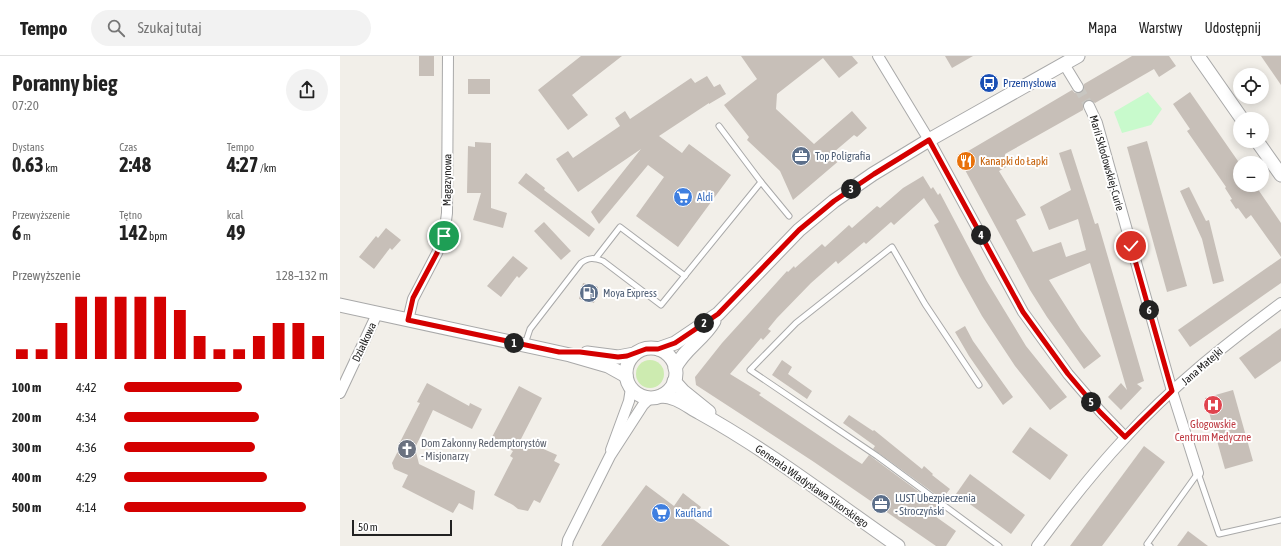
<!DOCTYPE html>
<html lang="pl">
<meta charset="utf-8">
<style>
body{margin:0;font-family:"Asap Condensed",sans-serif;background:#f2f2f2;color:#222;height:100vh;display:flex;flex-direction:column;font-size:15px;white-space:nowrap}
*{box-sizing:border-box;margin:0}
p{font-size:13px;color:#767676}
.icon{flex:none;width:22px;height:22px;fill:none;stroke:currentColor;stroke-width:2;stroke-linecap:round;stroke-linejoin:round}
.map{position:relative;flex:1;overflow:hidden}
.drawer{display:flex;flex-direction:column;background:#fff;width:340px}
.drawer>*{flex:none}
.buttons{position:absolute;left:893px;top:12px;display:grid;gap:8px}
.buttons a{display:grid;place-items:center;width:36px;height:36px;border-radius:50%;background:#fff;box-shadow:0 2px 10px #0003;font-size:20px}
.scale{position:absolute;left:12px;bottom:10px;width:100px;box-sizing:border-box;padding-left:4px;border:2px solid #222;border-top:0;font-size:11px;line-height:14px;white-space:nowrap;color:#222;-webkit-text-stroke:3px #fff;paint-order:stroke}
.pin{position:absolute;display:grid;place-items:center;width:34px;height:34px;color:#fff;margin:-17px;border:2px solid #fff;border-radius:50%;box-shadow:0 1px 4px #0007}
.km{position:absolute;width:20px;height:20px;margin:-10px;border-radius:50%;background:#222;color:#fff;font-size:11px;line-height:20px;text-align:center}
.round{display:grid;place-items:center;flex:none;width:42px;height:42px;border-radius:21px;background:#f2f2f2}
.overview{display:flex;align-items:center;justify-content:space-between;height:68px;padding:0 12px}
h1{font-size:22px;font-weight:700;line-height:30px}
.metrics{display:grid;grid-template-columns:repeat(3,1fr);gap:6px;height:68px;padding:4px 12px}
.metrics div{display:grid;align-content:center}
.metrics b{font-size:20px;font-weight:700}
.metrics small{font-size:11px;font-weight:400}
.metrics p{font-size:11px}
.chart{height:112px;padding:8px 12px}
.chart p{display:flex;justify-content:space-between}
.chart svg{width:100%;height:72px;margin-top:4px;stroke:#d40000;stroke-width:6}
ul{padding:0 12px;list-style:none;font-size:13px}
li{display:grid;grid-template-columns:64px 48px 1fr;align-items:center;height:30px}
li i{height:10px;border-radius:5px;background:#d40000}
header{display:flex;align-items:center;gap:24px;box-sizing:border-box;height:56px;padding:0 20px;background:#fff;border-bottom:1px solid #e0e0e0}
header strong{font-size:19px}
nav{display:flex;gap:22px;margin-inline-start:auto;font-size:14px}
.search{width:280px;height:36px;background:#f2f2f2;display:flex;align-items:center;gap:10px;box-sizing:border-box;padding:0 14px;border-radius:22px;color:#767676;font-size:15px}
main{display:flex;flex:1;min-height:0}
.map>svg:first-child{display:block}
.grass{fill:#cdebb0}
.park{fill:#c8facc}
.building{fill:#c7bfb8}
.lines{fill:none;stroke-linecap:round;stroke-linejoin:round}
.minor-tunnel{stroke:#c8c6c1;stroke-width:10;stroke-dasharray:10 5;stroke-linecap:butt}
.service-casing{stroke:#a9a9a9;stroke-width:7}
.minor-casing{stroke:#a9a9a9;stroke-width:12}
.tertiary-casing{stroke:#a9a9a9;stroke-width:15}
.service{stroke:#fff;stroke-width:5}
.minor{stroke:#fff;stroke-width:10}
.tertiary{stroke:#fff;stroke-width:13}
.route-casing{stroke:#fff;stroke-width:8}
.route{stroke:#d40000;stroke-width:5}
.labels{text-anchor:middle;stroke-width:4;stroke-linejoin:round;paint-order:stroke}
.transit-label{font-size:11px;fill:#164399;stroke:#fff;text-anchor:start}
.service-label{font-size:11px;fill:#4e5e75;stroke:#fff;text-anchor:start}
.food-label{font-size:11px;fill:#c56008;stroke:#fff;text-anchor:start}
.street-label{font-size:11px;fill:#222;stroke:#fff}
.shop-label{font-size:11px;fill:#366cbe;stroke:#fff;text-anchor:start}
.health-label{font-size:11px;fill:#be3a42;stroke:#fff}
.worship-label{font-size:11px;fill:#5b616d;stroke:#fff;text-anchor:start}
</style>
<header>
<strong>Tempo</strong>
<div class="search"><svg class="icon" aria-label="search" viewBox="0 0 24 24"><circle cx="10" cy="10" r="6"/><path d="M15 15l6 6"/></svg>Szukaj tutaj</div>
<nav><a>Mapa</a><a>Warstwy</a><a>Udostępnij</a></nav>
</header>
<main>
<section class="drawer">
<div class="overview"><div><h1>Poranny bieg</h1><p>07:20</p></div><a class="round"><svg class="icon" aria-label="share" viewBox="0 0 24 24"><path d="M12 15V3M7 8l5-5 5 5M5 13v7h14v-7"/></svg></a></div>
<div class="metrics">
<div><p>Dystans</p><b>0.63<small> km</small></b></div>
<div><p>Czas</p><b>2:48</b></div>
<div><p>Tempo</p><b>4:27<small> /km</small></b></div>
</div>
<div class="metrics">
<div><p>Przewyższenie</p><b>6<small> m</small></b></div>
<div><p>Tętno</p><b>142<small> bpm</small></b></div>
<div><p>kcal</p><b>49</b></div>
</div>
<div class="chart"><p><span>Przewyższenie</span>128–132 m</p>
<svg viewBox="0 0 160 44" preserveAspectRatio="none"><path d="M5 44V38M15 44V38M25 44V22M35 44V6M45 44V6M55 44V6M65 44V6M75 44V6M85 44V14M95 44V30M105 44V38M115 44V38M125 44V30M135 44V22M145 44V22M155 44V30"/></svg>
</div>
<ul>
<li><b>100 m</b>4:42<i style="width:58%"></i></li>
<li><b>200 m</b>4:34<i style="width:66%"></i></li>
<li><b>300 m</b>4:36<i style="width:64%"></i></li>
<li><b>400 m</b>4:29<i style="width:70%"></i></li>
<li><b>500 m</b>4:14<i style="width:89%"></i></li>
</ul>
</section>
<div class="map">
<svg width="941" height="490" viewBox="0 0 941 490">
<rect width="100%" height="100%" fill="#f2efe9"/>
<circle class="grass" cx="310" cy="318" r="14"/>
<polygon class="park" points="808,36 822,53 811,69 782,77 774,56"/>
<g class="building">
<rect x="79" y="0" width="15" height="20"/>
<polygon points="241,0 282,0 232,39 248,59 228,74 198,34"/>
<polygon points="401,0 512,0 518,7 499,22 483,2 437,38 436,53 474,88 512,55 527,72 517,81 514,79 494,96 501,103 453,144 440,115 407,84 409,81 384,49 417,23"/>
<polygon points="605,0 633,0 612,12"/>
<polygon points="792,0 829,0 836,10 819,21 814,13 755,47 750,44 746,44 743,49 743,54 665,98 670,109 659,115 686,159 676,164 693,196 721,186 726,201 746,194 738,163 709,174 700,151 731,134 719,97 731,93 755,168 758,167 804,325 797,328 802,332 781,354 768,341 781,327 787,334 750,207 709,224 741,274 761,300 744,313 707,261 690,234 618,101 732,34 735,37 741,37 744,34 744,28"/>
<polygon points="921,0 941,0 941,29"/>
<polygon points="367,20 374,31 380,28 386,38 369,48 369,47 319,80 342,97 349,88 391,119 338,191 296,160 324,121 308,109 259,168 251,156 301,93 238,136 216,103 228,95 233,102 280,70 275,62 285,55 290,63 351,22 355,27"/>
<rect x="128" y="23" width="22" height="15"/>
<polygon points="850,36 900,108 900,129 915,129 941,167 941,201 911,159 906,163 898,152 896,153 890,144 892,143 885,132 886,131 847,75 850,73 833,48"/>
<polygon points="807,85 847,230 827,236 787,91"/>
<polygon points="135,86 151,87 151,152 167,157 163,172 133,164 141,137 127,137 128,90 135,91"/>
<polygon points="186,117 205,132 204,134 255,173 249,181 178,127"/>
<polygon points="583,120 591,133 593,131 598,139 600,137 646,224 686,290 727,341 710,354 675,310 642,260 619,219 594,169 599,166 584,142 554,169 551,166 526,188 524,186 498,208 496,205 471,227 437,262 428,273 431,275 423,284 421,282 390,318 421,337 419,339 514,403 522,408 529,399 598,450 592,458 616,475 606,490 596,490 474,406 356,329 355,321 382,287 411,255 447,215 448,216 454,210 455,212 482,188 485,191 509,169 512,172 537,150 540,152 563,132"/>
<polygon points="849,131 866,165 869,164 884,225 873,228 862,183 840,135"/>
<polygon points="204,166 231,195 221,204 194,175"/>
<polygon points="46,172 61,184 52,194 50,192 34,213 19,201 36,180 38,182"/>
<polygon points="173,200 188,212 179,222 177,220 161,241 147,230"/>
<polygon points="941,202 941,227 850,291 838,274"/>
<polygon points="243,227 258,231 254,247 239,243"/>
<polygon points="625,270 633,285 673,341 663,349 629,300 615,276"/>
<polygon points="941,272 941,305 915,323 899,302"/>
<polygon points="442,304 452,311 448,318 472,335 467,343 432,319"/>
<polygon points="87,327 129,350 130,347 142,353 132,373 93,354 75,392 79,408 135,435 133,454 119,447 113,457 62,431 68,419 54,413 52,407 60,391 58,390 80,347 77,346"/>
<polygon points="179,330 202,342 181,383 217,399 214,405 220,408 200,447 194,444 188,455 178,453 173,449 154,439 173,402 170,400 173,395 151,383"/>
<polygon points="893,334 913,405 885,413 865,342"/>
<polygon points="509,359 533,375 534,374 582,413 584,410 593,418 592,419 610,433 602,443 533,393 535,390 503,367"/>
<polygon points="690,371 728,399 710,424 672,396"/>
<polygon points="804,390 825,406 762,490 730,490"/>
<polygon points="630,418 685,459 671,478 616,438"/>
<polygon points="306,429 334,450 343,437 361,451 353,463 390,490 261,490"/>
<polygon points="848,475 868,490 837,490"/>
</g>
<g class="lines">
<polyline class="minor-tunnel" points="738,31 749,50"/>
<defs>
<g id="service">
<polyline points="421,126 449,160"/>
<polyline points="256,202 280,171 345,220"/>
<path d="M185 288 190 273 241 207C249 201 254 202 263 205L321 249 421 126 379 70"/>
<polyline points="639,329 585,248 552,191 456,267 410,314 537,400 659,490"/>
<polyline points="858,417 879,478 941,464"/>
<polyline points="810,490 807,488 858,417"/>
</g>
<g id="minor">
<polyline points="538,0 589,84 683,256 728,318 760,355 785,381"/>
<polyline points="724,8 738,31"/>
<polyline points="749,50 757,67 832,335 858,417"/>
<polyline points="68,264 73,243 97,197 104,180 107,157 108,0"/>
<polyline points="0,337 37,258"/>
<polyline points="271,394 289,345 291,332"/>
<polyline points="227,490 228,484 270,400 303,349 310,342"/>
<path d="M697 490C725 452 753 416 785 382 831 331 886 288 941 247"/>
</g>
<g id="tertiary">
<polyline points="858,0 902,63"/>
<polyline points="917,85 941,119"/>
<polyline points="0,249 230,299 268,310 286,320"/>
<circle cx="311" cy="317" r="25"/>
<polyline points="318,293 335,287 378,258 459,174 494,145 533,118 589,84 738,0"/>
<polyline points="247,297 278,301 294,298"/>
<path d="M335 312C344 293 364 283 374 265"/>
<polyline points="334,325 343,335 369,356"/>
<path d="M321 340C336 340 347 350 360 357 429 395 493 445 558 490"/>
</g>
</defs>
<use href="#service" class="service-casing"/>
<use href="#minor" class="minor-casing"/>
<use href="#tertiary" class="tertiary-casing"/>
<use href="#service" class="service"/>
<use href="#minor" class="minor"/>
<use href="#tertiary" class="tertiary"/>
</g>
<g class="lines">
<defs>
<polyline id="route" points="104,180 97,197 73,242 68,264 219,296 240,296 278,301 287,300 306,293 318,293 335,287 378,258 459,174 494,145 534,118 589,84 683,256 728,318 760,356 785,381 832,335 791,190"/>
</defs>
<use href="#route" class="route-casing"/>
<use href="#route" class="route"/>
</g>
<defs>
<symbol id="bus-disc" viewBox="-11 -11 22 22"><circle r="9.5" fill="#1a4fb4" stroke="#fff"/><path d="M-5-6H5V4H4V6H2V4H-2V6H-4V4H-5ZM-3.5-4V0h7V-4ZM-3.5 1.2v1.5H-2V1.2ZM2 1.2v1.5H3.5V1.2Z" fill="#fff"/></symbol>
<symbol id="office-disc" viewBox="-11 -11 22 22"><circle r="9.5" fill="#5c6f8a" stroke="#fff"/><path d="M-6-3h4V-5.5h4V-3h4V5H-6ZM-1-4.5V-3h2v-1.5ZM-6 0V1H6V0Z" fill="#fff"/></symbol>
<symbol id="restaurant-disc" viewBox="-11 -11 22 22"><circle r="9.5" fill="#e8710a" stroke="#fff"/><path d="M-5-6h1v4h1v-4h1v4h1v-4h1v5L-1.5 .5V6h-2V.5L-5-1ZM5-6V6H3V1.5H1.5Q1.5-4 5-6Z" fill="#fff"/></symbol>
<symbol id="supermarket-disc" viewBox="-11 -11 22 22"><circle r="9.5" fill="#3f7fe0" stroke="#fff"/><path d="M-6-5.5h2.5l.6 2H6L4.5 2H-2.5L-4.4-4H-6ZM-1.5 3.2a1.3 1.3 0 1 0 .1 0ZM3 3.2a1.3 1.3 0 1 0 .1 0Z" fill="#fff"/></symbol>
<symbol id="fuel-disc" viewBox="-11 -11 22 22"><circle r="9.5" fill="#5c6f8a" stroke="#fff"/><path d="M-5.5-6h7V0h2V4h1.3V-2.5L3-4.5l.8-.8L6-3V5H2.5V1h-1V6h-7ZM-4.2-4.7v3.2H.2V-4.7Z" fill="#fff"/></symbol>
<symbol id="hospital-disc" viewBox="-11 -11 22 22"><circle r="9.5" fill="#e0444e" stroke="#fff"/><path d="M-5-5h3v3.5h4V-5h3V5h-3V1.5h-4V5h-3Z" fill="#fff"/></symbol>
<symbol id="church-disc" viewBox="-11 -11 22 22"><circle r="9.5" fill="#6b7280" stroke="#fff"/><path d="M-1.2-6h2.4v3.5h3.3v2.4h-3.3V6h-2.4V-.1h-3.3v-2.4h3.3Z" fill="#fff"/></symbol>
</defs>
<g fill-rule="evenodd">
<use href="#bus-disc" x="638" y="16" width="22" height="22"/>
<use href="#office-disc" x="450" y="89" width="22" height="22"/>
<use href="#restaurant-disc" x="615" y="94" width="22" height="22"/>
<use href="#supermarket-disc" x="332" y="130" width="22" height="22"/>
<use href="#fuel-disc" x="238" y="226" width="22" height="22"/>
<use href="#hospital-disc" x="862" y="338" width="22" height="22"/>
<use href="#church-disc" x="56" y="382" width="22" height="22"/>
<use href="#office-disc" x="530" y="437" width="22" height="22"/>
<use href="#supermarket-disc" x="310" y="446" width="22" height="22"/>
</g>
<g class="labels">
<g class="transit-label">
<text x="663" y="31">Przemysłowa</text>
</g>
<g class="service-label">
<text x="475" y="104">Top Poligrafia</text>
<text x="263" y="241">Moya Express</text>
<text x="555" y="446">LUST Ubezpieczenia<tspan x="555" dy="13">- Stroczyński</tspan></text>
</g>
<g class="food-label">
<text x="640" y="109">Kanapki do Łapki</text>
</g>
<g class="street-label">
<text transform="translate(767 107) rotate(74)" y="4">Marii Skłodowskiej-Curie</text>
<text transform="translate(107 124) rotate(-89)" y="4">Magazynowa</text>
<text transform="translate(24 286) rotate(-65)" y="4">Działkowa</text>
<text transform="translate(862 310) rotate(-41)" y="4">Jana Matejki</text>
<text transform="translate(472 430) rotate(35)" y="4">Generała Władysława Sikorskiego</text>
</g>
<g class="shop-label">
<text x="357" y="145">Aldi</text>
<text x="335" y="461">Kaufland</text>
</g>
<g class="health-label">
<text x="873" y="372">Głogowskie<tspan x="873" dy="13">Centrum Medyczne</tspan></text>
</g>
<g class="worship-label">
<text x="81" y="391">Dom Zakonny Redemptorystów<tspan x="81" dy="13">- Misjonarzy</tspan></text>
</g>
</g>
</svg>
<div class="buttons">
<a><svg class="icon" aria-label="locate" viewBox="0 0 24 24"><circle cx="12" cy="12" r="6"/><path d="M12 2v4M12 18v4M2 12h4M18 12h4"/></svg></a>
<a>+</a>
<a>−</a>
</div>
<div class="scale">50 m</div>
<div class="pin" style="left:104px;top:180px;background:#1e9e55"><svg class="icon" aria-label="arrive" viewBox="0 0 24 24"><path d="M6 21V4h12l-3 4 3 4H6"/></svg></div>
<div class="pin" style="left:791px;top:190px;background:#d93025"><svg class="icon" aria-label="check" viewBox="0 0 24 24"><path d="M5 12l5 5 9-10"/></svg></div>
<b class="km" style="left:174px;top:287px">1</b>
<b class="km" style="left:364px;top:267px">2</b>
<b class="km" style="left:511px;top:133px">3</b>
<b class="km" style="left:641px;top:179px">4</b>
<b class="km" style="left:751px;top:346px">5</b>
<b class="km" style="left:809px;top:254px">6</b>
</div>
</main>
